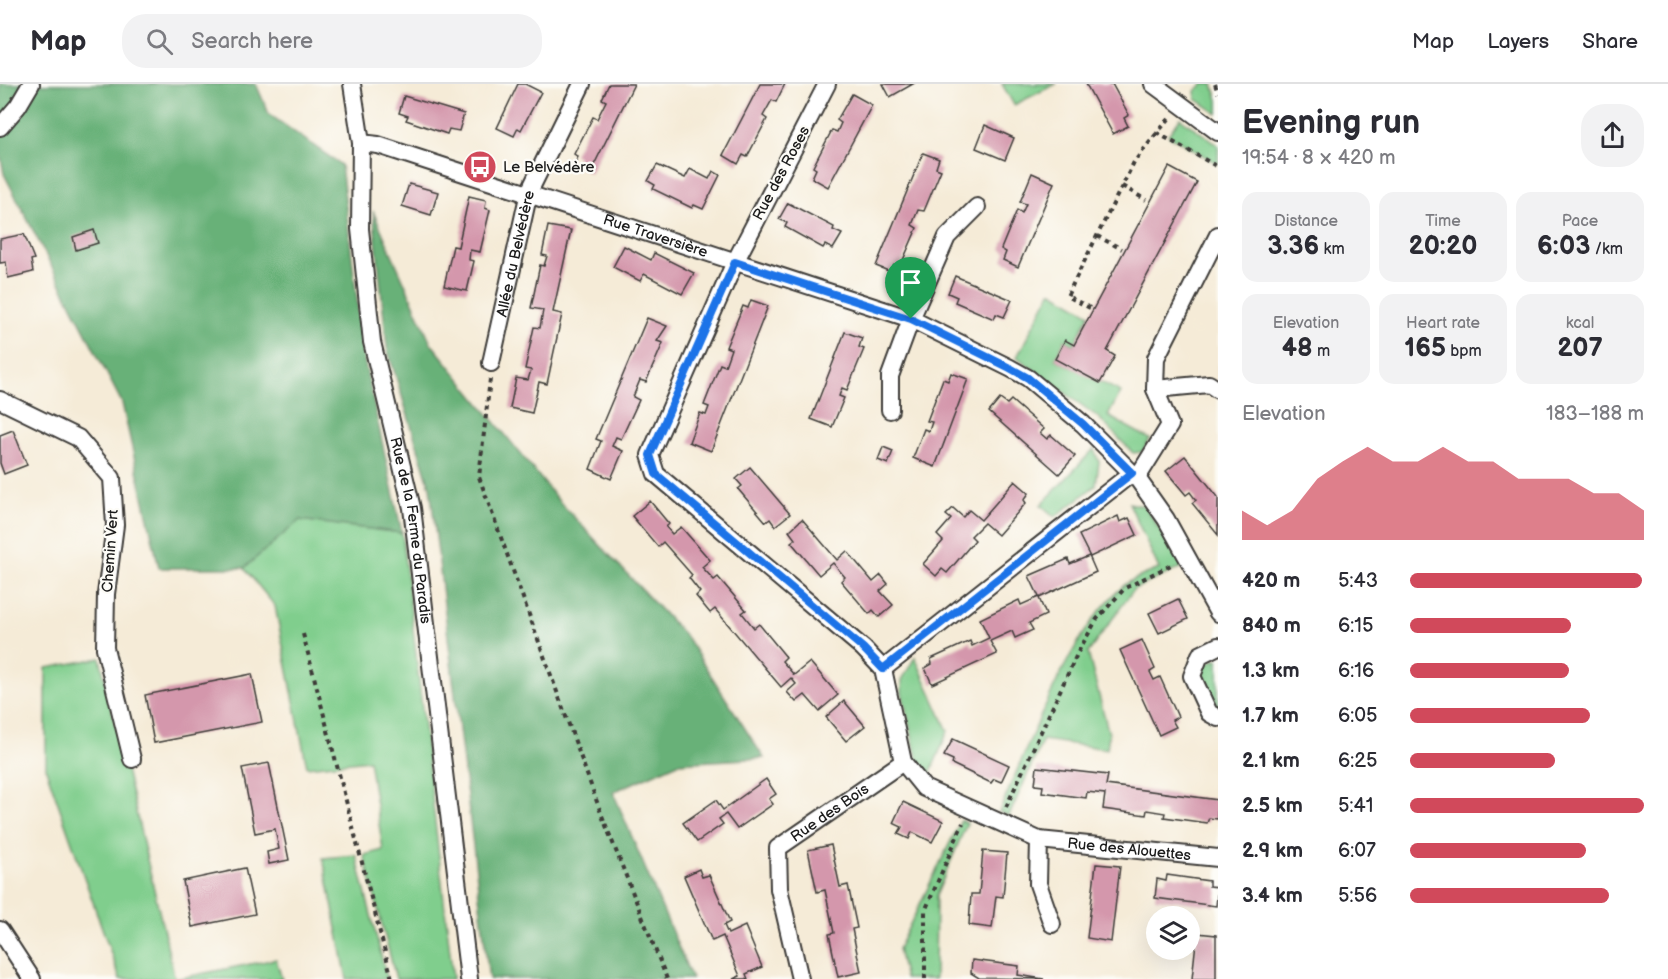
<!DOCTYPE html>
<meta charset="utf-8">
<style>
body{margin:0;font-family:"Balsamiq Sans",sans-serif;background:#f2f2f3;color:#2b2b33;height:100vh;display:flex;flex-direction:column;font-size:22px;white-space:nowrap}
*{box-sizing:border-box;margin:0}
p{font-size:20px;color:#7c7c81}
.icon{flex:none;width:33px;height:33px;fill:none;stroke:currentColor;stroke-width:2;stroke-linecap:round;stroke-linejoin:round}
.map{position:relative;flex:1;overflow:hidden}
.details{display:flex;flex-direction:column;background:#fff;width:450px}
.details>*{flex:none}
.tools{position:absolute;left:1146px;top:822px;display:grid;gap:12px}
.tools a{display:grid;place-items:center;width:54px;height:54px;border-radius:50%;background:#fff;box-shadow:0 6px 24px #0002;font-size:30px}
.pin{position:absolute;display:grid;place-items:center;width:51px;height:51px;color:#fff;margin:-62px -26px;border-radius:50% 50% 50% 0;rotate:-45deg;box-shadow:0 0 6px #0007}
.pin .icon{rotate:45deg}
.round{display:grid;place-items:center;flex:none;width:63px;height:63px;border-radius:24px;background:#f2f2f3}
.overview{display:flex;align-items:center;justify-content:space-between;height:102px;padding:0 24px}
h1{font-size:33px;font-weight:700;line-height:45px}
.metrics{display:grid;grid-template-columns:repeat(3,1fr);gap:9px;height:102px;padding:6px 24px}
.metrics div{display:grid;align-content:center;border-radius:15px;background:#f2f2f3;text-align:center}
.metrics b{font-size:26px;font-weight:700}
.metrics small{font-size:16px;font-weight:400}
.metrics p{font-size:16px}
.chart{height:168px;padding:12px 24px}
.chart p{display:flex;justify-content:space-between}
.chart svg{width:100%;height:108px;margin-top:6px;fill:#d1495b;opacity:.7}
ul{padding:0 24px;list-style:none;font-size:20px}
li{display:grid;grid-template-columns:96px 72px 1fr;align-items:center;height:45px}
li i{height:15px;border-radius:8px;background:#d1495b}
header{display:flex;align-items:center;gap:36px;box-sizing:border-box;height:84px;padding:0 30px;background:#fff;border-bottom:2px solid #e1e1e2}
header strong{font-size:28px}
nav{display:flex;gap:33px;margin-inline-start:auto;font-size:21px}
.search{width:420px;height:54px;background:#f2f2f3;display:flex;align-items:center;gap:15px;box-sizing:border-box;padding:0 21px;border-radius:24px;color:#7c7c81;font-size:22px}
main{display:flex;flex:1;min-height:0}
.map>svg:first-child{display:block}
.green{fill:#80ce8d;stroke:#4e7554;stroke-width:1.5}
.forest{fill:#68b178;stroke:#42664a;stroke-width:1.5}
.building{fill:#d497ac}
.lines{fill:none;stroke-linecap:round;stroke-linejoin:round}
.minor-casing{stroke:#3d3b38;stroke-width:20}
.path{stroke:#3d3b38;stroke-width:4;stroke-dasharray:4.5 4.5;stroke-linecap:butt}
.minor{stroke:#fff;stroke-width:16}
.route-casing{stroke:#fff;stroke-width:12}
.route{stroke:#1a73e8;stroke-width:8}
.labels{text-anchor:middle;stroke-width:4.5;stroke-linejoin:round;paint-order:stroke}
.poi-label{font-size:15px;fill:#1c1c1c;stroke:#fdfcf7;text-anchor:start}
.street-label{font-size:15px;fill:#1c1c1c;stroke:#fdfcf7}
</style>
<header>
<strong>Map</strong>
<div class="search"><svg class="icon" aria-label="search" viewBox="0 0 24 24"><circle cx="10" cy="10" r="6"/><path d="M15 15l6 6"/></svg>Search here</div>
<nav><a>Map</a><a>Layers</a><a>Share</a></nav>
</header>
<main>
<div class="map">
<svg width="1218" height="895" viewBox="0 0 1218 895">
<rect width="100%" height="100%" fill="#fdfcf7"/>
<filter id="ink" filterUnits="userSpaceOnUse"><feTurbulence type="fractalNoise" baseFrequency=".0167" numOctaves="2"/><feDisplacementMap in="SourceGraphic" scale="12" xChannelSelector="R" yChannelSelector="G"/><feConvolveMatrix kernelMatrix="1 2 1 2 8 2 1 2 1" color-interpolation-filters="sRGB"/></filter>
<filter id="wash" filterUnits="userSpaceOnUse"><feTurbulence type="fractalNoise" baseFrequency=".008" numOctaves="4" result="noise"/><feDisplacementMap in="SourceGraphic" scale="24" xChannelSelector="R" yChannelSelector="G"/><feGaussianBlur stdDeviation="1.35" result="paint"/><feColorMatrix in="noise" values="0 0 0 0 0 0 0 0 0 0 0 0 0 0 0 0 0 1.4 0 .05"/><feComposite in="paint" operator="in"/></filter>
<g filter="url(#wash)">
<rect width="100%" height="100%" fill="#f5ebd7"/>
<g class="green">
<polygon points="1002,0 1056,0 1014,21"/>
<polygon points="1204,0 1213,0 1218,16 1218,30 1196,15 1195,7"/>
<polygon points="1180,34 1218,61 1218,80 1168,51"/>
<polygon points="1051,207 1090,230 1074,261 1065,256 1055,275 1121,308 1108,332 1150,355 1142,368 1133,369 1099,334 1017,273"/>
<polygon points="1094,365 1099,378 1096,401 1055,433 1041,421"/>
<path d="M1129 419 1145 422 1183 483 1134 505 1088 569 1109 650 1107 665 1043 656 1009 732 999 728C1030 660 1066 553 1122 503 1131 495 1147 490 1159 485Z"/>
<polygon points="299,436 402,449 453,895 396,895 364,771 383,766 369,676 307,683 275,522 244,484"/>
<polygon points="915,573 948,647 929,692 918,678 902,609 902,596"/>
<polygon points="100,574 175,895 276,875 282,895 120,895 46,685 46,584"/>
<polygon points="1218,575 1218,626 1202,587 1204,580"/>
<polygon points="961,736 967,739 936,812 935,895 905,895 898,865"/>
<polygon points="356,771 387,895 347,895 323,774"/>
</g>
<g class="forest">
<polygon points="0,0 256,0 269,30 341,81 364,275 402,449 300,436 244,484 159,484 122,319 4,90 0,69"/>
<polygon points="373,127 431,259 558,416 687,554 764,674 678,679 613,708 692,895 489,895 430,403 387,264"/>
</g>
<g id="blocks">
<g class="building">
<polygon points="518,0 525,0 541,8 521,46 518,44 514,52 497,44"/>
<polygon points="609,0 634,0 590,89 574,81 578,73 574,70 593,33 597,35 606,17 602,15"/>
<polygon points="760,0 785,0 776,18 772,16 763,32 767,35 747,73 743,71 738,80 723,71"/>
<polygon points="883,0 913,0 890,13"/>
<polygon points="1086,0 1112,0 1129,31 1124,34 1128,42 1113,50"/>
<polygon points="852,10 872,21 828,103 812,94 816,85 813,83 832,46 837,48 841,39 837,36"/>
<polygon points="404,12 464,30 459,47 449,45 447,50 406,36 408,32 399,29"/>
<polygon points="985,41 1014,54 1005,76 976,64"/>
<polygon points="923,69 939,75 936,84 941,86 924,127 918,126 912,141 917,144 900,183 894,181 891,188 876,182"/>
<polygon points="657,81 685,94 690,85 709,95 713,87 720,91 703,125 694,121 692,124 653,105 655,101 648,97"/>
<polygon points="1169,83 1197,98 1107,267 1115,272 1100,299 1055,275 1065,256 1074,261"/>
<polygon points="1032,89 1054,99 1018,183 1003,176 1006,168 1001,165 1017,126 1022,129 1026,120 1020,118"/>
<polygon points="409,100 438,108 431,131 402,122"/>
<polygon points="469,112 486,116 485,124 490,126 480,168 470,166 469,176 474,177 467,207 444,202 453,162 458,163"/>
<polygon points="788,119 834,143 833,146 842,150 833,165 825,161 823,164 785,143 787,139 779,135"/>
<polygon points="548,142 571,146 553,228 562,230 547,300 539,298 532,329 510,324 516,294 528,296 531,286 525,285 534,243 540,244 543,226 531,224 540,181 544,182 547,172 542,171"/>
<polygon points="94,146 98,159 76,166 73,153"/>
<polygon points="24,150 34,175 31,176 33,188 8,194 6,178 0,179 0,155"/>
<polygon points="624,162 651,176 654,169 694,189 682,210 644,190 640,197 613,183"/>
<polygon points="955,192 1012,216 1004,233 996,230 994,235 955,218 957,213 948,209"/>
<polygon points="751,216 768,222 711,367 689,358 700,329 706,331 709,323 704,321 720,280 725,282 731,265 726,263 743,222 748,224"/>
<polygon points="647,234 667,242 657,257 663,259 646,298 640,296 633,313 639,316 621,355 616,353 612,362 623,367 611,395 590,385 601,357 596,355"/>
<polygon points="845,248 862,254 859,263 864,265 847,306 842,304 839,312 844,314 832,343 811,335"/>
<polygon points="951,289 968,295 935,383 913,374 924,345 929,347 932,338 927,337 943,295 948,297"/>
<polygon points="1000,315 1007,320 1011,316 1044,345 1040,349 1047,355 1051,351 1075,372 1059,390 989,328"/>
<polygon points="13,346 27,381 4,390 0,379 0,351"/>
<polygon points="883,363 893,367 888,380 878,376"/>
<polygon points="1185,372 1218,413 1218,451 1192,419 1196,416 1190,408 1186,411 1166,387"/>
<polygon points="750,383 790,430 775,442 770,435 766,438 738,405 742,402 736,395"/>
<polygon points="1015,397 1029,409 1024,416 1026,419 998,451 984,439 971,452 975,456 947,489 942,485 936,492 923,480 943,457 937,451 951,435 946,431 953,424 963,433 969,426 981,436"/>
<polygon points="650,417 669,440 666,443 672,450 681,443 710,476 702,483 714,496 718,493 746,526 742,529 754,544 759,540 786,573 782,577 794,591 810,578 838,611 819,627 805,611 796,618 787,608 796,600 791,594 781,603 715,525 710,529 696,512 700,508 689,494 692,491 663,458 658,463 632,432"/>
<polygon points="1118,432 1120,438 1129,434 1137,451 1090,473 1079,451"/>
<polygon points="802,435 837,476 847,467 873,498 881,491 888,500 880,507 893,521 879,533 873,526 869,530 841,497 845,493 833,479 819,491 791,458 795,455 789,447"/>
<polygon points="1089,472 1096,488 1039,514 1046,531 1029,539 1033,546 1015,554 1012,547 990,557 997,570 932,600 925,584 932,580 931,575 970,557 972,562 989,554 980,535 1019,516 1021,521 1039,513 1029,492 1068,475 1070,480"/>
<polygon points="1178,515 1188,535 1159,549 1149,529"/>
<polygon points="1142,556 1155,585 1150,588 1154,596 1160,593 1178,633 1172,636 1176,643 1159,651 1120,566"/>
<polygon points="252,590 262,638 154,659 145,611"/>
<polygon points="844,617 865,642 846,657 826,633"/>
<polygon points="953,655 1009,681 1001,698 994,695 991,699 952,680 953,676 944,672"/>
<polygon points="269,679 289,776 269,780 267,768 279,765 275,745 255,749 242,684"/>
<polygon points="1037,683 1108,691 1106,701 1218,716 1217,735 1209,734 1207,739 1164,733 1165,729 1147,726 1146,731 1103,725 1105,710 1087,708 1086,714 1042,708 1043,702 1035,701"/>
<polygon points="766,695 776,710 769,715 773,720 737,745 726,730 719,735 723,740 697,758 683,739 716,716 723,726"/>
<polygon points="903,718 943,737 932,758 912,748 909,755 898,750 902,743 893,739"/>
<polygon points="831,761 840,803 848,801 857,844 852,845 861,888 838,893 829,850 834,849 825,806 817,808 808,766"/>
<polygon points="983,767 1007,769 1003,813 996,812 992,844 969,841 971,810 979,810"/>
<polygon points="1096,780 1120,782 1111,858 1087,854"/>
<polygon points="245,784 255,830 192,843 183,797"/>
<polygon points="699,785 702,793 709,791 730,838 724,841 728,850 745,842 762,883 746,890 748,895 733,895 740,892 723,852 712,857 684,792"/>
<polygon points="1167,791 1209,797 1209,802 1218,803 1216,822 1155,814 1157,795 1166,797"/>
<polygon points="1197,849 1216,851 1216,895 1192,895"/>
<polygon points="972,876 1019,882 1018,891 1044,895 979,894 971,889"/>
</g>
</g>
</g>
<g filter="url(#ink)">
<use href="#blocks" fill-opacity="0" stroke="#3d3b38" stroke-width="1.5"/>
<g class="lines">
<defs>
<g id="minor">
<path id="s1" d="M352 0 361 59 360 145 372 258 412 424 469 895"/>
<path id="s2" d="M827 0 735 178 650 371 656 390 863 564 883 585 903 678 924 704 1039 756 1218 774"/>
<polyline points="1153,0 1218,48"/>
<polyline points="0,43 18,22 31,0"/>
<path id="s3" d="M361 59 378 61 911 235 1010 284 1028 294 1083 340 1137 394 1166 435 1218 529"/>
<path id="s4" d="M491 279 529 108 582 0"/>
<polyline points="1155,305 1209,300 1218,306"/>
<polyline points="0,316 78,354 112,394 115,441 106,510 105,564 132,675"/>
<polyline points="890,326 890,292 911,235 947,153 977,123"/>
<polyline points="1137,394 1170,341 1155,305 1156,274 1218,151"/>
<polyline points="1218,562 1200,571 1192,592 1209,629 1218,634"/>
<polyline points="883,585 1132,389"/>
<polyline points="1039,756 1038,800 1052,840"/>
<polyline points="0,846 32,895"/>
<path id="s5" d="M800 895 779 805 778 764 903 678"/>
</g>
</defs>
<use href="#minor" class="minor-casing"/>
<g class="path">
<polyline points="1215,0 1218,9"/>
<polyline points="1169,35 1157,49 1218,83"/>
<polyline points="1122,102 1146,116"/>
<polyline points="1097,152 1122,165"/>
<polyline points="1090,224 1067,212 1134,78 1157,49"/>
<polyline points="490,295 479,393 601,729 667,895"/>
<polyline points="303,550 392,895"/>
<polyline points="1006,723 1078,568 1097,535 1125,504 1173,480"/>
<polyline points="925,895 925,827 963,739"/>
</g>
<use href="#minor" class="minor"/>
</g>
</g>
<g class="lines" filter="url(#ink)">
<defs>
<polygon id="route" points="735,178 911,235 1010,284 1028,294 1083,340 1132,389 883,585 863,564 656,390 650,371"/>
</defs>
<use href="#route" class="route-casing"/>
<use href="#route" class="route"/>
</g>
<defs>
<symbol id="bus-disc" viewBox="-11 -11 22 22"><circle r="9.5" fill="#d1495b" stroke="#fdfcf7"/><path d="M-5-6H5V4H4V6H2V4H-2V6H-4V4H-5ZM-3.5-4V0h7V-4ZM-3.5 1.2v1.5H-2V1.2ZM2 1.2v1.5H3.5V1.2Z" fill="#fff"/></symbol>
</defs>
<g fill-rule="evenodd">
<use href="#bus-disc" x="461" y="64" width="38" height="38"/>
</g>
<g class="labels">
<g class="poi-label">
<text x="503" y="88">Le Belvédère</text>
</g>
<g class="street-label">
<text transform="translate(781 89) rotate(-62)" y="5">Rue des Roses</text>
<text dy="5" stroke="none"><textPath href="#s3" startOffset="309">Rue Traversière</textPath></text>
<text dy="5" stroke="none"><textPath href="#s4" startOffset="112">Allée du Belvédère</textPath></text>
<text dy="5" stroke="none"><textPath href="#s1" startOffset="452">Rue de la Ferme du Paradis</textPath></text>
<text transform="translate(110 467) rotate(-86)" y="5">Chemin Vert</text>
<text dy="5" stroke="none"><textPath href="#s5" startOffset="196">Rue des Bois</textPath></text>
<text dy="5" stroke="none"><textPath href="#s2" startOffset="1076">Rue des Alouettes</textPath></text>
</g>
</g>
</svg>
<div class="tools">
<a><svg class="icon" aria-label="layers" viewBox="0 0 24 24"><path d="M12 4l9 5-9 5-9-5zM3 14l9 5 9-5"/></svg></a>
</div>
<div class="pin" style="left:911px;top:235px;background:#1e9e55"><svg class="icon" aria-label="arrive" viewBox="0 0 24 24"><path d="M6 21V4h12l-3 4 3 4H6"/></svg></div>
</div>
<section class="details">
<div class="overview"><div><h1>Evening run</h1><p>19:54 · 8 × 420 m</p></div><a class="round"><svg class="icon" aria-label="share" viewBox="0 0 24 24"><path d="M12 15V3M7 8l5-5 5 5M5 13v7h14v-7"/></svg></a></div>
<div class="metrics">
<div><p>Distance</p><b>3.36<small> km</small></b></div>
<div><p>Time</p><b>20:20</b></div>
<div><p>Pace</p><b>6:03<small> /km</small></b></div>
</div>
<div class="metrics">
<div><p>Elevation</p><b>48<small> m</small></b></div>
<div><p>Heart rate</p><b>165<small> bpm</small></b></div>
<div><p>kcal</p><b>207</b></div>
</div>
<div class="chart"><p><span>Elevation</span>183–188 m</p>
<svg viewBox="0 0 160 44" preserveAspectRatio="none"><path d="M0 44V32L10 38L20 32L30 19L40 12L50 6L60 12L70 12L80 6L90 12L100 12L110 19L120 19L130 19L140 25L150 25L160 32V44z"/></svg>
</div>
<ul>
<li><b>420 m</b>5:43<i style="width:99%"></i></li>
<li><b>840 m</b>6:15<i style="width:69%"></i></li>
<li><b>1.3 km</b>6:16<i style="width:68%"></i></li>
<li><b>1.7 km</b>6:05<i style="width:77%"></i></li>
<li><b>2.1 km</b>6:25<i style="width:62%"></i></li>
<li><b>2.5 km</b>5:41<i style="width:100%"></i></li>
<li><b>2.9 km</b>6:07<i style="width:75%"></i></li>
<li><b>3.4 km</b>5:56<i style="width:85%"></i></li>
</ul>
</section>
</main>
